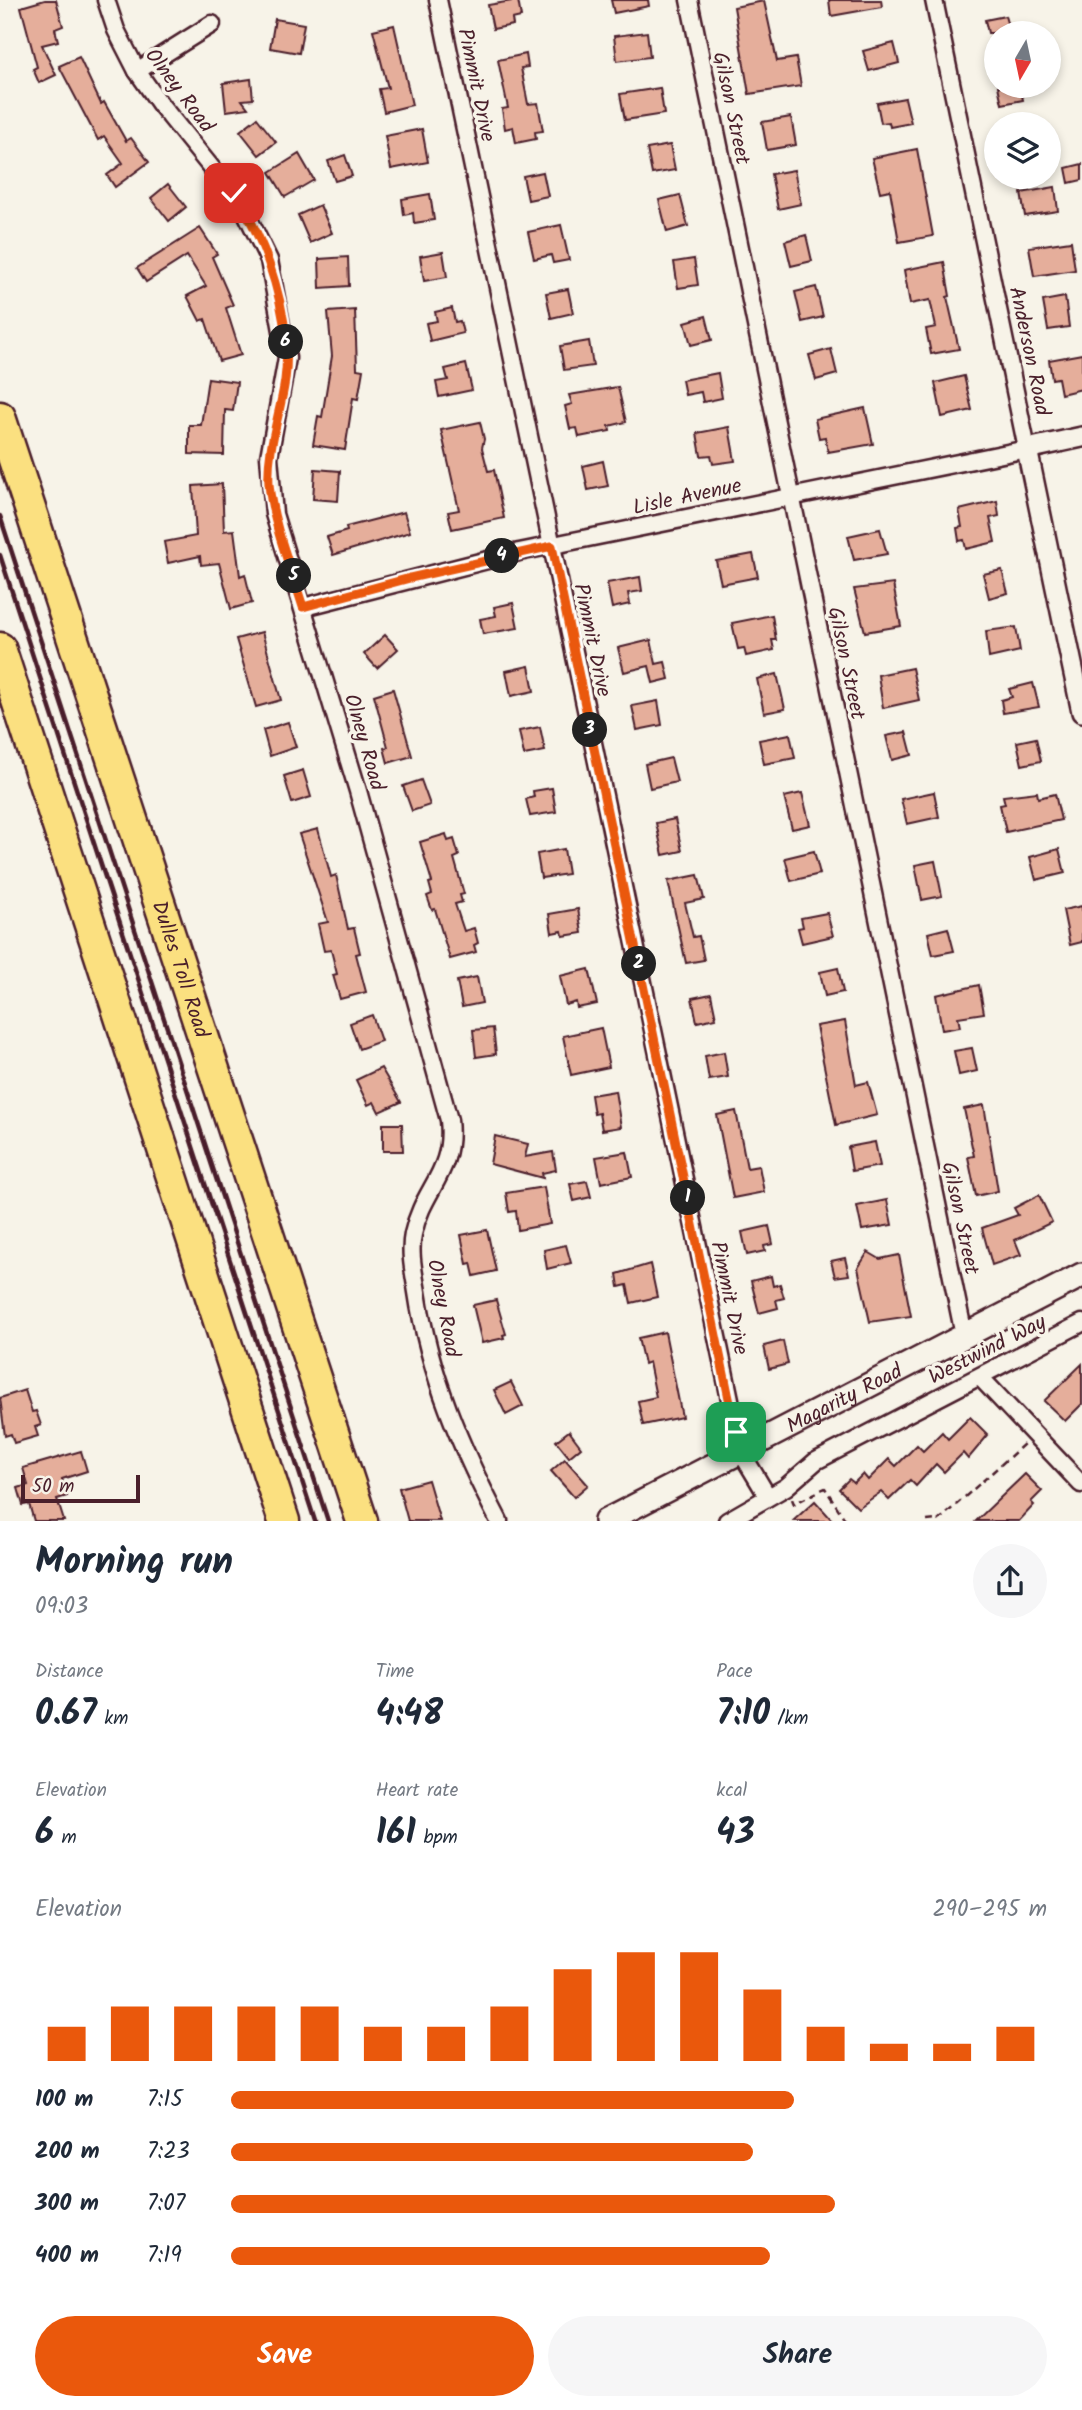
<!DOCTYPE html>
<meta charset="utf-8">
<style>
body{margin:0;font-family:Kalam,sans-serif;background:#f6f6f7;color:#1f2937;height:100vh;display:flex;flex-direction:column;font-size:26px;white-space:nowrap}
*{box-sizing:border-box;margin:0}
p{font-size:23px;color:#747a83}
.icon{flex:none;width:38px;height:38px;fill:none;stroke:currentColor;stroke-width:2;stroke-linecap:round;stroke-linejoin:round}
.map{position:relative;height:1521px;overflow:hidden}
.details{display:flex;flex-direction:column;background:#fff;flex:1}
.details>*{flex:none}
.needle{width:46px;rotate:189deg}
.fabs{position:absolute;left:984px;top:21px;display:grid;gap:14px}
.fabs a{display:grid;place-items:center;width:77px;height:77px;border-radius:50%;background:#fff;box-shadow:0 4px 10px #0003;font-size:35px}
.scale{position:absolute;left:21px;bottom:18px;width:119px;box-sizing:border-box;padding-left:7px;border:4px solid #4a1f2b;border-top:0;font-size:19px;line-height:24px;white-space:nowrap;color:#4a1f2b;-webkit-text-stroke:5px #f7f3e8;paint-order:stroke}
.pin{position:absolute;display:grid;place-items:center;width:60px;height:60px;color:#fff;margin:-30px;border-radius:14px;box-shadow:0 4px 10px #0006}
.km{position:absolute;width:35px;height:35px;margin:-18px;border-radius:50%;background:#222;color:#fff;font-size:19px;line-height:35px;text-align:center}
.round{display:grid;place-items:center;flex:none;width:74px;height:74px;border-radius:37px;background:#f6f6f7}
.head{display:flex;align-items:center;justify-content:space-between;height:119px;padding:0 35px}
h1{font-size:38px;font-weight:800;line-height:52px}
.stats{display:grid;grid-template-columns:repeat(3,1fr);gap:10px;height:119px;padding:7px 35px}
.stats div{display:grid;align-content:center}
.stats b{font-size:35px;font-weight:800}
.stats small{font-size:19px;font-weight:400}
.stats p{font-size:19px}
.chart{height:196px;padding:14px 35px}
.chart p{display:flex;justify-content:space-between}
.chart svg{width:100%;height:126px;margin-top:7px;stroke:#ea580c;stroke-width:6}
.button{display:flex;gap:14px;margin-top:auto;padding:14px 35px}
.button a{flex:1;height:80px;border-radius:42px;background:#ea580c;color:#fff;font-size:28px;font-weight:800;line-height:80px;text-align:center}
.button a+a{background:#f6f6f7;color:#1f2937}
ul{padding:0 35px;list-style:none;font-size:23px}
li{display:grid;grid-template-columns:112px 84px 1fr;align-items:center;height:52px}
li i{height:18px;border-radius:9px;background:#ea580c}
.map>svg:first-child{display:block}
.building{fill:#e5ae9b;stroke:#4a1f2b;stroke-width:2}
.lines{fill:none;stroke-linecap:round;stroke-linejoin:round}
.minor-casing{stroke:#4a1f2b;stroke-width:21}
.tertiary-casing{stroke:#4a1f2b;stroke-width:24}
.secondary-casing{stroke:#4a1f2b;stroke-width:28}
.motorway-casing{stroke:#4a1f2b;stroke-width:35}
.path{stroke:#4a1f2b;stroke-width:2.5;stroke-dasharray:7 5;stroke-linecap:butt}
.minor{stroke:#f7f3e8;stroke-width:16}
.tertiary{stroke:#f7f3e8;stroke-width:19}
.secondary{stroke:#f7f3e8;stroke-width:23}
.motorway{stroke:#fbe080;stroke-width:30}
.rail{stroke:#4a1f2b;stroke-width:4.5}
.route-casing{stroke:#fff;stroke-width:14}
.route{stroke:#ea580c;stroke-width:9}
.labels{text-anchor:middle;stroke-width:7;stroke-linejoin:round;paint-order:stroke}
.street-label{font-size:21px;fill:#4a1f2b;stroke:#f7f3e8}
</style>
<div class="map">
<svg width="1082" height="1521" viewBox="0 0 1082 1521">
<rect width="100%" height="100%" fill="#f7f3e8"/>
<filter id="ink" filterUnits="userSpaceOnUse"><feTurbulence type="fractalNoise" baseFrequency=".0143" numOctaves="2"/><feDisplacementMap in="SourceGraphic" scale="14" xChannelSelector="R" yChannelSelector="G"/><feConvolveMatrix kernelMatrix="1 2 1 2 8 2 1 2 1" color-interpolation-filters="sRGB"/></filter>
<g filter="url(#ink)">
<g class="building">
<polygon points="45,0 56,0 63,26 55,29 58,41 42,45 56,75 39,83 33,69 37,67 21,7"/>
<polygon points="518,0 521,17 512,19 513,25 493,29 488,5"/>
<polygon points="611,0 648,0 649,6 614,13"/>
<polygon points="829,0 881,0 882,7 831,16"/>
<polygon points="764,1 777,61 796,58 801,86 749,94 734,7"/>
<polygon points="1005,16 1010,33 988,33 985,20"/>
<polygon points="275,19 304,24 299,53 270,48"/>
<polygon points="394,25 412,105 384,112 379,89 388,88 373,30"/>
<polygon points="647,32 650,57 617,61 614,36"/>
<polygon points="894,43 899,63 869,71 863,51"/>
<polygon points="526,54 528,67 521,68 528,104 538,103 543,131 535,132 536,139 516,143 513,127 505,129 502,109 508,108 498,60"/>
<polygon points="79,57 101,104 104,102 126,141 131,138 149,162 115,187 107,175 123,163 104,136 98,140 59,66"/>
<polygon points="251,79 253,99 242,100 248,108 226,111 223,83"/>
<polygon points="998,86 1020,86 1023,100 1002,104"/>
<polygon points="660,88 664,114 625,120 620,94"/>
<polygon points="905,98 911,123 890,127 889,122 881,123 877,103"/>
<polygon points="791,117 796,145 767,150 762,122"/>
<polygon points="257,118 276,142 259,155 240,131"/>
<polygon points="422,129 428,162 391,169 385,136"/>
<polygon points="670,145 675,170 652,174 647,149"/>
<polygon points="917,149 933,236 899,242 890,190 880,192 872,158"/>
<polygon points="299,154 314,180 285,197 270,172"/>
<polygon points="345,155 352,176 335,181 328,161"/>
<polygon points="1082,164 1082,180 1069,183 1066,168"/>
<polygon points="794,170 801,204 778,209 771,174"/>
<polygon points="543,172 548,196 528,200 523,176"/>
<polygon points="168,184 186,207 169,221 151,198"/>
<polygon points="1055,187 1058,211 1025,216 1021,193"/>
<polygon points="430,194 434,220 414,223 413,213 404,215 402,199"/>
<polygon points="680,195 688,226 667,232 659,200"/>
<polygon points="320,205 332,233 310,243 298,215"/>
<polygon points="561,225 569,260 553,263 551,255 534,259 528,232"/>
<polygon points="200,228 217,254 212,257 233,305 226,308 241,355 219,361 205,319 200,321 187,296 206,286 187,256 146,282 137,268"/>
<polygon points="806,235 812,261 791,266 785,241"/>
<polygon points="1071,241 1075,270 1034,276 1029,247"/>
<polygon points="443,252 447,277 424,281 420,256"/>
<polygon points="348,257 349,286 320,288 319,259"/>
<polygon points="694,259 698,285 678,288 674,262"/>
<polygon points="944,262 950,296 947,297 959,349 931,354 926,329 936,327 930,300 910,304 904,270"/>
<polygon points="816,287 823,317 802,322 795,292"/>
<polygon points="568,289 573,313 551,318 546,293"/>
<polygon points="1065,297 1069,327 1048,330 1043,301"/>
<polygon points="452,308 455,322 460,321 463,333 430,341 426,323 437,321 435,312"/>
<polygon points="355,310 357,369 363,370 358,399 353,398 345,450 313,445 318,416 322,417 332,356 328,312"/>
<polygon points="706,316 712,340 691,345 685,322"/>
<polygon points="589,341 593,366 564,370 560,346"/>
<polygon points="831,349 837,374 816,380 809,355"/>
<polygon points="1082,354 1082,389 1061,394 1058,378 1052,379 1049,360"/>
<polygon points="466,364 472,390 439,397 436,382 448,380 445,369"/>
<polygon points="718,373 722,398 703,402 701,392 685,395 682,380"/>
<polygon points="964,376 972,410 942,417 935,383"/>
<polygon points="208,378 237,382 233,411 225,410 224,455 189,454 189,425 201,425"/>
<polygon points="618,387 626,422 609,426 610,431 579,437 577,428 570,429 565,406 572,404 569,395"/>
<polygon points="865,408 873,444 828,452 825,437 819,438 815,419"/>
<polygon points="480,422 484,439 482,448 488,471 494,470 504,518 452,529 448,512 459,510 441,430"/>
<polygon points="729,427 735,461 713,464 711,455 701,456 697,433"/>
<polygon points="603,461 608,486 588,490 583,466"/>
<polygon points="315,469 340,471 338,501 313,499"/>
<polygon points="222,484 224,531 234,530 240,576 245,574 252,603 231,609 219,563 201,565 200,556 168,563 164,542 196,536 193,486"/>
<polygon points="997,501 999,516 990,518 995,542 966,549 964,540 959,541 957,528 962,527 959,510"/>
<polygon points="404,512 410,532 333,555 327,537 347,531 346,527"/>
<polygon points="880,529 887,554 854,560 848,536"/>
<polygon points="753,554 758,577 721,584 716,561"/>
<polygon points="1002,570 1008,593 989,598 983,574"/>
<polygon points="640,577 642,591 628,593 630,604 612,608 607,583"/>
<polygon points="893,584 901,626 865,632 854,589"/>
<polygon points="513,603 518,628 483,634 480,619 496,616 494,607"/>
<polygon points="772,615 776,640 772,640 774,650 746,656 744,648 738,649 732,623"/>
<polygon points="1016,627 1020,651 989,658 986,631"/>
<polygon points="262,632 281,700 256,707 236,639"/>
<polygon points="385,635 398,649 377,668 364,654"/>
<polygon points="651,640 656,664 665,662 669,679 653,683 649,666 624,672 618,648"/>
<polygon points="529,666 534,691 511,696 506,671"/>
<polygon points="912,668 919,700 883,708 878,675"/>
<polygon points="777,674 785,709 764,713 757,679"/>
<polygon points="1033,683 1039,707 1003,713 1001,700 1012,697 1009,689"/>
<polygon points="393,689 412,756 388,763 384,748 388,747 374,695"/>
<polygon points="658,701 662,725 637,730 632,706"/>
<polygon points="288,722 296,747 270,756 263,730"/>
<polygon points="540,727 545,751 524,755 519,731"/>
<polygon points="906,732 912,755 892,760 886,736"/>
<polygon points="790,734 795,758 764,764 759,740"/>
<polygon points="1036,738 1041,761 1022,765 1017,742"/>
<polygon points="671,758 677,782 650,788 645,764"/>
<polygon points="303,770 311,797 292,803 284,776"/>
<polygon points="421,780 430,805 412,811 403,786"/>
<polygon points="552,788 556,812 530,816 526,799 534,797 533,791"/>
<polygon points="934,792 939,817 907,824 901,799"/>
<polygon points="1037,792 1038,798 1055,794 1061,820 1006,832 1000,805 1005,804 1003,796"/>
<polygon points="802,793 810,825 792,829 784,797"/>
<polygon points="675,819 682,851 663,855 656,823"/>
<polygon points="318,829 331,877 336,875 348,929 354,928 360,953 356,954 366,992 340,999 333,975 337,974 331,950 324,951 318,924 328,922 299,834"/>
<polygon points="446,834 448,841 454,839 459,856 454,858 464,894 460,895 462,902 455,904 464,931 474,928 478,943 474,945 476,952 450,959 435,909 432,910 427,896 432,894 429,883 432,882 420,842"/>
<polygon points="564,849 568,874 541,878 537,854"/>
<polygon points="1059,849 1065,873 1036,880 1030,857"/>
<polygon points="814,851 820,874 791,881 785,858"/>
<polygon points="935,861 942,896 922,900 915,865"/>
<polygon points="698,875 704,899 685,903 693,937 699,936 704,960 686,963 668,881"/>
<polygon points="1082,906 1082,942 1070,945 1063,910"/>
<polygon points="578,909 582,933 563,936 562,931 552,933 549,914"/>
<polygon points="827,913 833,936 802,943 798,928 803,927 801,918"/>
<polygon points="948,928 954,951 933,955 928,933"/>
<polygon points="838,968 843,992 825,996 820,972"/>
<polygon points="589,969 597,1004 577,1008 576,1002 566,1005 560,976"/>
<polygon points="477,977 482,1003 462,1007 457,981"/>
<polygon points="979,985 984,1013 958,1017 960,1027 942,1030 936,995"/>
<polygon points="711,994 716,1018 697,1022 692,998"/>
<polygon points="372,1015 381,1041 359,1049 350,1023"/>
<polygon points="845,1021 856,1085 868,1082 877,1115 836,1125 816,1026"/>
<polygon points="493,1028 496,1054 476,1057 473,1030"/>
<polygon points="601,1028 609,1067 571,1075 563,1036"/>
<polygon points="972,1048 977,1071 959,1075 954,1051"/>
<polygon points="724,1052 728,1077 709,1080 705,1056"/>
<polygon points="381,1068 401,1102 379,1112 374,1102 368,1105 356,1080"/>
<polygon points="615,1091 621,1127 602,1130 599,1113 594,1114 591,1095"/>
<polygon points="984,1105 998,1191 976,1196 968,1157 974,1156 964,1109"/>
<polygon points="736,1111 747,1168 759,1166 764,1192 733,1198 717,1115"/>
<polygon points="383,1124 402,1124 403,1151 383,1151"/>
<polygon points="495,1136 528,1144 525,1157 553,1152 556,1170 542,1173 543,1178 490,1164"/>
<polygon points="875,1142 880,1166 852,1171 848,1147"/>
<polygon points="627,1152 632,1177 601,1183 596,1157"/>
<polygon points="587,1181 591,1197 574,1201 570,1184"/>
<polygon points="544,1187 550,1224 518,1230 516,1211 509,1212 506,1193"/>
<polygon points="1039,1195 1052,1222 1015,1240 1021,1255 992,1265 982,1228 1018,1215 1014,1208"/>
<polygon points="887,1200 892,1225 862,1230 857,1206"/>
<polygon points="769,1226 773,1244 764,1246 765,1251 747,1255 742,1232"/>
<polygon points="487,1230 496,1271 474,1276 471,1263 467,1264 461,1235"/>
<polygon points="566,1245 571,1263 547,1269 544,1250"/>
<polygon points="868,1252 880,1259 899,1255 911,1316 870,1322 858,1268"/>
<polygon points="845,1258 849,1275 835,1277 831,1261"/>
<polygon points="650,1264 657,1297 631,1303 627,1285 619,1287 617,1274"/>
<polygon points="771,1276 773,1286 780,1284 784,1298 776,1300 778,1308 759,1313 751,1281"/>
<polygon points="496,1300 506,1334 503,1335 504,1338 482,1343 473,1305"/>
<polygon points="665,1332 682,1417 643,1425 638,1401 656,1397 649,1362 644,1364 638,1338"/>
<polygon points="783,1341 788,1364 769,1369 764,1346"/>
<polygon points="1082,1364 1082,1404 1065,1421 1044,1401"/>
<polygon points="511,1382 523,1406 506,1415 494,1390"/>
<polygon points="25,1390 32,1412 36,1411 41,1425 35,1427 38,1436 14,1443 11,1434 5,1436 0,1398"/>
<polygon points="970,1417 988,1435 968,1459 963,1453 944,1472 936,1464 916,1486 910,1480 889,1500 881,1492 858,1508 839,1489 849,1479 854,1483 863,1474 868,1480 889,1459 896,1466 917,1445 923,1451 942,1432 948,1439"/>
<polygon points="569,1431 581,1447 569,1457 556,1441"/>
<polygon points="81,1451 87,1471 62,1479 67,1496 57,1499 64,1521 34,1521 29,1504 23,1505 18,1488 28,1485 23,1468"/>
<polygon points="565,1459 588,1485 574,1497 551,1471"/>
<polygon points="1025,1474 1042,1491 1031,1502 1034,1505 1019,1521 976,1521"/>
<polygon points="428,1480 440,1521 408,1521 399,1488"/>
<polygon points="815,1501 833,1521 793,1521"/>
</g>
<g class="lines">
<defs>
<g id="minor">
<path d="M106 0 116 30 137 71 160 104 243 207 269 260 287 358 269 457 274 514 358 791 449 1120C455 1173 423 1187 413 1234 409 1253 414 1273 417 1292 429 1374 461 1448 499 1521"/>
<polyline points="438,0 741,1452 768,1497"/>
<polyline points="689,0 964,1335"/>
<polyline points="137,71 212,24"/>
<polyline points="304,607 519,552 1027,449 934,0"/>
<polyline points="980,1377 1081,1484"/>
<polyline points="727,1521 786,1487 816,1461 1082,1323"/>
</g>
<polyline id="tertiary" points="1082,437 1027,449 1082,712"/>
<g id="secondary">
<path id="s1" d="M606 1521 1082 1275"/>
</g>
<g id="motorway">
<path id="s2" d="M0 417 362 1521"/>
<polyline points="0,648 284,1521"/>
</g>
</defs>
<use href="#minor" class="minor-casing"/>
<use href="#tertiary" class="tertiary-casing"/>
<use href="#secondary" class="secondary-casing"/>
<use href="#motorway" class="motorway-casing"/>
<g class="path">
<polyline points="792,1499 794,1504 825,1488 846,1521"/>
<polyline points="927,1521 937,1520"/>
<polyline points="938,1521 1024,1444"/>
</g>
<use href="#minor" class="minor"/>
<use href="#tertiary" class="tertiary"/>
<use href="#secondary" class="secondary"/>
<use href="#motorway" class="motorway"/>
<g class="rail">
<polyline points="0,516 328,1521"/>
<polyline points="0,555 315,1521"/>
</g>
</g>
</g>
<g class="lines" filter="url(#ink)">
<defs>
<path id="route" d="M234 193C267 241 293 321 285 380 280 416 267 447 269 484 273 526 291 568 303 607L410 578 552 546 736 1432"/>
</defs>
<use href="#route" class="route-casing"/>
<use href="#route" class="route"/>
</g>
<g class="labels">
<g class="street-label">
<text transform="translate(477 85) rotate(78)" y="7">Pimmit Drive</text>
<text transform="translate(180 90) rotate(53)" y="7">Olney Road</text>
<text transform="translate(732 108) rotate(78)" y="7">Gilson Street</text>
<text transform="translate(1030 351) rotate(78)" y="7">Anderson Road</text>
<text transform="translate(687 496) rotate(-12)" y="7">Lisle Avenue</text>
<text transform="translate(593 640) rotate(78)" y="7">Pimmit Drive</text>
<text transform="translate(847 663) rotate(78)" y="7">Gilson Street</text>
<text transform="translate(365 742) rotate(74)" y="7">Olney Road</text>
<text dy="7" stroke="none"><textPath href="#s2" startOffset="581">Dulles Toll Road</textPath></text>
<text transform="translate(961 1218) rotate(78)" y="7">Gilson Street</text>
<text transform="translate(730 1298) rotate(78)" y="7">Pimmit Drive</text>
<text transform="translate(444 1308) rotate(79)" y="7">Olney Road</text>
<text transform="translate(987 1349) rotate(-27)" y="7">Westwind Way</text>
<text dy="7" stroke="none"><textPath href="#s1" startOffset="268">Magarity Road</textPath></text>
</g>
</g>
</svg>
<div class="fabs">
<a><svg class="needle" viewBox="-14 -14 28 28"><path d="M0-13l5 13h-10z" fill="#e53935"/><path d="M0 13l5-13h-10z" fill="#747a83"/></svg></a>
<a><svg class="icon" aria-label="layers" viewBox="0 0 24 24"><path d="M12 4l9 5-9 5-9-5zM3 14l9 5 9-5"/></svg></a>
</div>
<div class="scale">50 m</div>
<div class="pin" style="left:736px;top:1432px;background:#1e9e55"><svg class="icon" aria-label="arrive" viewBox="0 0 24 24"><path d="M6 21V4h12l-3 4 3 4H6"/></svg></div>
<div class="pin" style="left:234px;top:193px;background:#d93025"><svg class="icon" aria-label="check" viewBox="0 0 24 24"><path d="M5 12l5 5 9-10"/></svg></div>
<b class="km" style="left:688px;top:1198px">1</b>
<b class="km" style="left:639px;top:964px">2</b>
<b class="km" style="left:590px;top:730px">3</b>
<b class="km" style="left:502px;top:556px">4</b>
<b class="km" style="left:294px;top:576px">5</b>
<b class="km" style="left:286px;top:342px">6</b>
</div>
<section class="details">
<div class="head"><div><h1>Morning run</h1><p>09:03</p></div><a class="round"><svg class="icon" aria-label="share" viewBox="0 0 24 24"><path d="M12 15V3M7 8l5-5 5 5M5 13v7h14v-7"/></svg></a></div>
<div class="stats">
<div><p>Distance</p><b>0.67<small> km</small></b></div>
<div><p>Time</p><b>4:48</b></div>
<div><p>Pace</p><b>7:10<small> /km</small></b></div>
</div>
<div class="stats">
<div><p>Elevation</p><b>6<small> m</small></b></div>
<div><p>Heart rate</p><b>161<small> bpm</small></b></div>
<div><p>kcal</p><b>43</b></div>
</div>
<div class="chart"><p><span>Elevation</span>290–295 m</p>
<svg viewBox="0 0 160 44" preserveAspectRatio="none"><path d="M5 44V32M15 44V25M25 44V25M35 44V25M45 44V25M55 44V32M65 44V32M75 44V25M85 44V12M95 44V6M105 44V6M115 44V19M125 44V32M135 44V38M145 44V38M155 44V32"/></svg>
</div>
<ul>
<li><b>100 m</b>7:15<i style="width:69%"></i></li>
<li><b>200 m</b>7:23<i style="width:64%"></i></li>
<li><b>300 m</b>7:07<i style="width:74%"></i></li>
<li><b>400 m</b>7:19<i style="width:66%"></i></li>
</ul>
<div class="button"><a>Save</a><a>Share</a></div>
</section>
